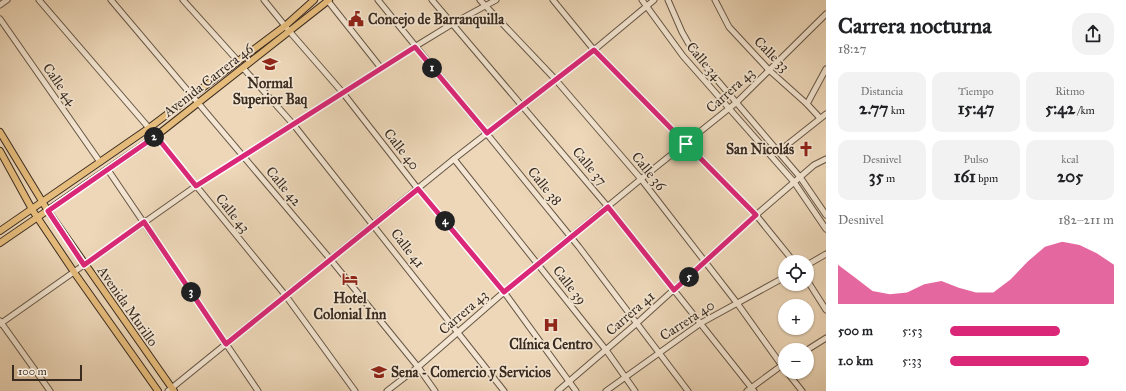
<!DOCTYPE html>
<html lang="es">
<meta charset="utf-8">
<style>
body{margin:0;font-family:"IM FELL Great Primer",serif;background:#f2f2f2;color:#202124;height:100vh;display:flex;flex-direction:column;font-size:15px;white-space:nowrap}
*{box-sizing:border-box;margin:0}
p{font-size:13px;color:#757577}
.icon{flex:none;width:22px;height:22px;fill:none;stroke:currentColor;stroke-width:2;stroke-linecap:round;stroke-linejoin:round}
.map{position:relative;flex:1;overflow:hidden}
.sheet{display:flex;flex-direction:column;background:#fff;width:300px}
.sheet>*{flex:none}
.buttons{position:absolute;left:778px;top:255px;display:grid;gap:8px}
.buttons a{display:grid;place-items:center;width:36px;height:36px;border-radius:50%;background:#fff;box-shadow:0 1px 3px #0004;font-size:20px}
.scale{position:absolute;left:12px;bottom:10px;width:70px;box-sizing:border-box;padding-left:4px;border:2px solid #392b20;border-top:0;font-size:11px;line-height:14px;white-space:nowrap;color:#392b20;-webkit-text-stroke:3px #f3e5d1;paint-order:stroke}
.pin{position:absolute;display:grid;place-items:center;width:34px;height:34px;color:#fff;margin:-17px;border-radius:8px;box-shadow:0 2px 6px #0006}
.km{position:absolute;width:20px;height:20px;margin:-10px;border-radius:50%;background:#222;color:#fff;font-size:11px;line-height:20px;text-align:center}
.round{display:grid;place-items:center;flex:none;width:42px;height:42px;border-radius:16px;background:#f2f2f2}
.summary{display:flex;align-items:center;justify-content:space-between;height:68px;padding:0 12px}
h1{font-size:22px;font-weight:700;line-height:30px}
.metrics{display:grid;grid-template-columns:repeat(3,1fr);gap:6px;height:68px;padding:4px 12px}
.metrics div{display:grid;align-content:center;border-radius:10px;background:#f2f2f2;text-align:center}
.metrics b{font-size:17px;font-weight:700}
.metrics small{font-size:11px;font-weight:400}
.metrics p{font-size:11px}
.chart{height:112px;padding:8px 12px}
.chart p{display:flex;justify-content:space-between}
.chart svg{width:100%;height:72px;margin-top:4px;fill:#db2777;opacity:.7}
ul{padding:0 12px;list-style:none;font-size:13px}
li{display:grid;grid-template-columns:64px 48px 1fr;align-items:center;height:30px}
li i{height:10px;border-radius:5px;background:#db2777}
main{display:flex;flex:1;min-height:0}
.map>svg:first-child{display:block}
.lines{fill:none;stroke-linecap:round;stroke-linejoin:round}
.minor-casing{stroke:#665646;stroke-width:7}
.major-casing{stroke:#392b20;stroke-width:8}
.minor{stroke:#f3e5d1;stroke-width:5}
.major{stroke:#e6bc7c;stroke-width:6}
.route-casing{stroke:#fff;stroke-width:8}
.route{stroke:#db2777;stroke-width:5}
.labels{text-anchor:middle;stroke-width:3.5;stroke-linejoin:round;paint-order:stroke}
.poi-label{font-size:14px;font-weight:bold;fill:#392b20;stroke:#f3e5d1}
.street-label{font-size:14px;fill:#392b20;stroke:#f3e5d1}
</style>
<main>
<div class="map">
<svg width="826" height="391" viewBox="0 0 826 391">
<rect width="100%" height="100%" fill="#edd7b8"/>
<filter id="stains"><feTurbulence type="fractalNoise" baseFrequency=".005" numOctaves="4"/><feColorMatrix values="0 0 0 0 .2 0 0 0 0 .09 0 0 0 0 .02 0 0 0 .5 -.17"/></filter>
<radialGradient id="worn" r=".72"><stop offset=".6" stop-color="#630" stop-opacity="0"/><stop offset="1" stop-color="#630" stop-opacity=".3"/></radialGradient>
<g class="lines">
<defs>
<g id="minor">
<polyline points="39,0 149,128 286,296 355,391"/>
<polyline points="111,0 331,260 418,367 435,391"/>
<polyline points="183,0 238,61"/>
<polyline points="264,0 290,32 343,93 418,189 504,292 576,391"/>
<polyline points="378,0 579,247 688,391"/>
<polyline points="432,0 608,207 754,391"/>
<polyline points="480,0 555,79 641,179 737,303 785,370"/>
<polyline points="553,0 594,50 756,215 794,262"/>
<polyline points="642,0 683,56 794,182 826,229"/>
<polyline points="668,0 682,32 694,53 800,177 826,215"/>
<polyline points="715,0 729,27 769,70 807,104 820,118"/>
<polyline points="328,1 381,68"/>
<polyline points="0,5 7,0"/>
<polyline points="0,19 100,162"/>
<polyline points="243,68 293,124 504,391"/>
<polyline points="807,104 826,69"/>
<polyline points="778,152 826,114"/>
<polyline points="454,159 606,350 635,391"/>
<polyline points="108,170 258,391"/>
<polyline points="807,265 826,254"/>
<polyline points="807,280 826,310"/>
<polyline points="0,321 50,391"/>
<polyline points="0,324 196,186 416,46 452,24 496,0"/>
<polyline points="807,350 826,338"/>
<polyline points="787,372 802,391"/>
<polyline points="168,391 454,159 594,50 654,0"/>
<polyline points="387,391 418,367 504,292 641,179 737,102 826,14"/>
<polyline points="558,391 637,323 756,215 814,165 826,159"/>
<polyline points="606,391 701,323 785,277"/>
<polyline points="747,391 785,363"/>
</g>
<g id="major">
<polyline points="0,132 48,211 174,391"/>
<polyline points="0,151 33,211 76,275 158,391"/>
<polyline points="0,231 149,128 285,26 314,0"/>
<polyline points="0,243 156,136 329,0"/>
</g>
</defs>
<use href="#minor" class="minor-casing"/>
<use href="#major" class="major-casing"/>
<use href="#minor" class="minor"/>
<use href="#major" class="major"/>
</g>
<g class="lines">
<defs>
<polygon id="route" points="415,47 487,133 594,50 756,215 674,290 608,207 504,292 418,189 226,344 144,222 84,265 48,211 156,136 196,186"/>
</defs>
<use href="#route" class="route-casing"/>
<use href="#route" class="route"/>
</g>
<defs>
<symbol id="civic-bare" viewBox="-9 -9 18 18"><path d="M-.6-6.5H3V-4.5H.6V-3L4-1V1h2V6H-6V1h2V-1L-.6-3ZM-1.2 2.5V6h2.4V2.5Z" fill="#8f2418" stroke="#f3e5d1" stroke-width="2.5" paint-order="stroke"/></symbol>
<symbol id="school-bare" viewBox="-9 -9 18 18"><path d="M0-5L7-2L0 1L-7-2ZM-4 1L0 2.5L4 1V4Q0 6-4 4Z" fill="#8f2418" stroke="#f3e5d1" stroke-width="2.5" paint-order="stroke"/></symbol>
<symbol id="church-bare" viewBox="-9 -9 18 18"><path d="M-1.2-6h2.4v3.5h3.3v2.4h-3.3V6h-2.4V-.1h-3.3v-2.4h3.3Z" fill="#8f2418" stroke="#f3e5d1" stroke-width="2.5" paint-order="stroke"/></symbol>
<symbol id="hotel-bare" viewBox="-9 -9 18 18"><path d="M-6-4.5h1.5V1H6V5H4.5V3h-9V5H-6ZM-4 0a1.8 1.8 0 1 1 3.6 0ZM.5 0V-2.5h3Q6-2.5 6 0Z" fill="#8f2418" stroke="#f3e5d1" stroke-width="2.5" paint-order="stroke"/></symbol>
<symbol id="hospital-bare" viewBox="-9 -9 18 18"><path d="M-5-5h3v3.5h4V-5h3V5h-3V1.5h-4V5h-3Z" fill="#8f2418" stroke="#f3e5d1" stroke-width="2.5" paint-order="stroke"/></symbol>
<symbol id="university-bare" viewBox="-9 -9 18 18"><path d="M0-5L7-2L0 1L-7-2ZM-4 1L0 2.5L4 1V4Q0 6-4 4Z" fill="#8f2418" stroke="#f3e5d1" stroke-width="2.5" paint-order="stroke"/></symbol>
</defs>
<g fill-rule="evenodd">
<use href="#civic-bare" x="345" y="8" width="22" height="22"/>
<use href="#school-bare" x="259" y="53" width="22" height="22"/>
<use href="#church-bare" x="795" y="138" width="22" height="22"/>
<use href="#hotel-bare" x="339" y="268" width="22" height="22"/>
<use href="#hospital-bare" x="540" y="314" width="22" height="22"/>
<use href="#university-bare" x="368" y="361" width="22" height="22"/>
</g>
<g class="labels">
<g class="poi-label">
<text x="368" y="24" text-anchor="start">Concejo de Barranquilla</text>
<text x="270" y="88">Normal<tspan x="270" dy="16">Superior Baq</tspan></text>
<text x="794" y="154" text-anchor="end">San Nicolás</text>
<text x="350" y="303">Hotel<tspan x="350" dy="16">Colonial Inn</tspan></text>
<text x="551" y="349">Clínica Centro</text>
<text x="391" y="377" text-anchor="start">Sena - Comercio y Servicios</text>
</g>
<g class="street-label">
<text transform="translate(772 54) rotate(45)" y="5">Calle 33</text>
<text transform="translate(704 61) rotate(50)" y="5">Calle 34</text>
<text transform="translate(208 80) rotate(-38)" y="5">Avenida Carrera 46</text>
<text transform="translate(60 84) rotate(55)" y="5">Calle 44</text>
<text transform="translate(730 90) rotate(-42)" y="5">Carrera 43</text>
<text transform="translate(402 149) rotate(52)" y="5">Calle 40</text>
<text transform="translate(590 166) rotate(50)" y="5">Calle 37</text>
<text transform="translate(649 171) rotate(51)" y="5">Calle 36</text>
<text transform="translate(284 186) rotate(50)" y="5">Calle 42</text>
<text transform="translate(545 186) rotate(51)" y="5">Calle 38</text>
<text transform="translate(233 213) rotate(51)" y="5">Calle 43</text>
<text transform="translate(408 248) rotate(52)" y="5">Calle 41</text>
<text transform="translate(570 285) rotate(52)" y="5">Calle 39</text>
<text transform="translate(128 306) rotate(55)" y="5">Avenida Murillo</text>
<text transform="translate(463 312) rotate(-41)" y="5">Carrera 43</text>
<text transform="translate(630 313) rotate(-41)" y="5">Carrera 41</text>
<text transform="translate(687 320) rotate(-33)" y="5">Carrera 40</text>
</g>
</g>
<rect width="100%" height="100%" filter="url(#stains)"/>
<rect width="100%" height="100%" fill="url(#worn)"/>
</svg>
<div class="buttons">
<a><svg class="icon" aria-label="locate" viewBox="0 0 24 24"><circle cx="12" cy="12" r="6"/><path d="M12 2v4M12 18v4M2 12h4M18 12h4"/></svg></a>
<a>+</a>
<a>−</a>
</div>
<div class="scale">100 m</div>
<div class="pin" style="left:686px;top:144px;background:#1e9e55"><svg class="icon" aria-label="arrive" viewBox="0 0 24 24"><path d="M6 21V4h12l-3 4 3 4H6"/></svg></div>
<b class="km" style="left:432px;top:68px">1</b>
<b class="km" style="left:154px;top:137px">2</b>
<b class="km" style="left:191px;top:292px">3</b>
<b class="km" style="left:445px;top:221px">4</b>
<b class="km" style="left:689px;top:277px">5</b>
</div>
<section class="sheet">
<div class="summary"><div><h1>Carrera nocturna</h1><p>18:27</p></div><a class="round"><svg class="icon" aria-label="share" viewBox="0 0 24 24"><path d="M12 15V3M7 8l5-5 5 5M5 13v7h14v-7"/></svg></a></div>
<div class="metrics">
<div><p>Distancia</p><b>2.77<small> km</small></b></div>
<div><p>Tiempo</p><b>15:47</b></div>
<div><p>Ritmo</p><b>5:42<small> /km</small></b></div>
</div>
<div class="metrics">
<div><p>Desnivel</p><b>35<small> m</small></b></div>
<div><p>Pulso</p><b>161<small> bpm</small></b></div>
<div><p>kcal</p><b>205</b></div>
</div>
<div class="chart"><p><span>Desnivel</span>182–211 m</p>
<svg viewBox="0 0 160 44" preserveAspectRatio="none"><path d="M0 44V20L10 28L20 36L30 38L40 37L50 32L60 30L70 34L80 37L90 37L100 29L110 18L120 9L130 6L140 8L150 13L160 20V44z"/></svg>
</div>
<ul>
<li><b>500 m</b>5:53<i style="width:67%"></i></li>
<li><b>1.0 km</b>5:33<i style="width:85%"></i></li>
</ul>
</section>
</main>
